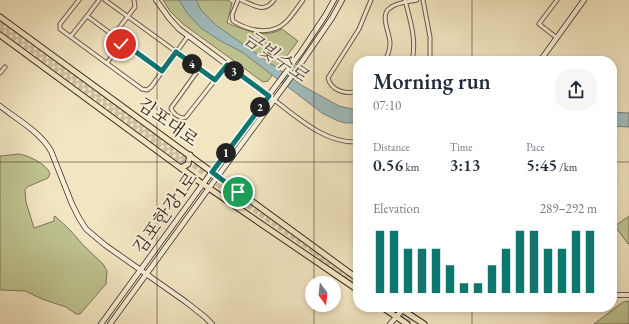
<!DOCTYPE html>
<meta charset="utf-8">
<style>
body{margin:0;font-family:"EB Garamond","Noto Serif KR",serif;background:#f6f6f7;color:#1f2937;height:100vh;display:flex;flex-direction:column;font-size:15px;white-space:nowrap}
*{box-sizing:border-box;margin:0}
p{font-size:13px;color:#747a83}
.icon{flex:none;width:22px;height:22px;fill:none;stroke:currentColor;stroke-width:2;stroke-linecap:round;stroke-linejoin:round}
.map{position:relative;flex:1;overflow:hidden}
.panel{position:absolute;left:353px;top:56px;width:264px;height:256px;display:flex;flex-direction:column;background:#fff;border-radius:16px;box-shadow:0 2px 6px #0003}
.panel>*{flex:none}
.needle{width:26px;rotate:165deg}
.fabs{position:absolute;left:305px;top:276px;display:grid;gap:8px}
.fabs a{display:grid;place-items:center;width:36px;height:36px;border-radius:50%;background:#fff;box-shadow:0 2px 6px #0003;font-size:20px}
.pin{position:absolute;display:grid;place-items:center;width:34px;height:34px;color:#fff;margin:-17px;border:2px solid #fff;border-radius:50%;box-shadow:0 1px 4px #0007}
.km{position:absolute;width:20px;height:20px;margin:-10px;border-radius:50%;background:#222;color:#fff;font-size:11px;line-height:20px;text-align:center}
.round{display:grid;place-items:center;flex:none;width:42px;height:42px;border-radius:16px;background:#f6f6f7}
.head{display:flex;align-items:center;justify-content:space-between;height:68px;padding:0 20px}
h1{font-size:22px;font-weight:600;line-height:30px}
.figures{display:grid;grid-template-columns:repeat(3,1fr);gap:6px;height:68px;padding:4px 20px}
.figures div{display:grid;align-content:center}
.figures b{font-size:17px;font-weight:600}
.figures small{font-size:11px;font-weight:400}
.figures p{font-size:11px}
.chart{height:112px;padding:8px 20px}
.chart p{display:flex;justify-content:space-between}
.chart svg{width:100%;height:72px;margin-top:4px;stroke:#0f766e;stroke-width:6}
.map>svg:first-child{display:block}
.green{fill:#bec390;stroke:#7d765a}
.water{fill:#a0bcbd;stroke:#788280}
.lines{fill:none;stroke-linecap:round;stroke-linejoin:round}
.primary-tunnel{stroke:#cec0a2;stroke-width:5;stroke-dasharray:5 2.5;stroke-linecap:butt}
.street-casing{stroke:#6a594b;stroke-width:5}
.secondary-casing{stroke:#3c2a24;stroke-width:6}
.primary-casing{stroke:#3c2a24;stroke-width:7}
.street{stroke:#f7eed7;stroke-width:3}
.secondary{stroke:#f7eed7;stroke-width:4.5}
.primary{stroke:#f2e5c1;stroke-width:5}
.route-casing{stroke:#fff;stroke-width:8}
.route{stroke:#0f766e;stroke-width:5}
.grid{fill:none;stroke:#3c2a24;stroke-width:1;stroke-opacity:0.55}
.labels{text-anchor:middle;stroke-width:4;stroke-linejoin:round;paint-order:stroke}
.street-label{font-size:18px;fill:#3c2a24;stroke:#f7eed7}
.water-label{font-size:19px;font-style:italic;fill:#554e4a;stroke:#f7eed7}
</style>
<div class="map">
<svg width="629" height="324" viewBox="0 0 629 324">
<rect width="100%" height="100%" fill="#f2e5c1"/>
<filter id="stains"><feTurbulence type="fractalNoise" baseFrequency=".005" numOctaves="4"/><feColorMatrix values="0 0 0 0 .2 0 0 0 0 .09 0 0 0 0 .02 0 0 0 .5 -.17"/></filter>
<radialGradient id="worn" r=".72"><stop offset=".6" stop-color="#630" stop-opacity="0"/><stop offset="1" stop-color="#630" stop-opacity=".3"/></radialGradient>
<g class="green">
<path d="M163 0H228L232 3 227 23C246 30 263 39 282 29L298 41 268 81 263 82 183 24 170 11Z"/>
<path d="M19 154C28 155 46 164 50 173L48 178 27 187 25 190 26 202 34 228 54 221V217L55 216 70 230 84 246 103 264 107 271 106 284 80 314H76L66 307 42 299 25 291 0 290V156Z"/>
<polygon points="629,216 629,243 628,244 615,226"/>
<polygon points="629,301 629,324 594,324 623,302"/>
</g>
<g class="water">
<polygon points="179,0 196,0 201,10 217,26 303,86 339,106 352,109 358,109 358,123 346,123 338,121 322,113 242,52 219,40 201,28 187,13"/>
<polygon points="612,112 629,113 629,127 612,126"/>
</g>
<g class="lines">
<g class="primary-tunnel">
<polyline points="0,23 183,157 220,186 358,282"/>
<polyline points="0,28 190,167"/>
<polyline points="318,259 358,286"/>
<polyline points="388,307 412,324"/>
</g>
<defs>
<g id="street">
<polyline points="79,0 60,24 60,29 142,89 147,90 151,87 188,36"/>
<path d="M105 0 215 80 186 117 184 118C179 118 172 113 171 108L199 69"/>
<path d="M238 0 232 15 233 21C249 31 271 36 286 22 292 16 297 8 303 0"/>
<path d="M241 0C254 5 264 14 274 0"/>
<path d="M405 0C410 20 417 40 412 61"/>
<polyline points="423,0 430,37 430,61"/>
<polyline points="87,16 99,0"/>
<polyline points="71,36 87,16 110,33 116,32 135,7 134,0"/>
<polyline points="557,38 539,24 557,0"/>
<path d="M385 61C388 55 390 50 390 43 390 33 379 15 390 8 397 2 409 2 417 0"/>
<polyline points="107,63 119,46 123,44 162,71"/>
<polyline points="0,73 5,67"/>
<polyline points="215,80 227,65"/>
<path d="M358 91C347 95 331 91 328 78L359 29 371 0"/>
<path d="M269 96C295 115 324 144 358 142"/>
</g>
<g id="secondary">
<polyline points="156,0 169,18 179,29 269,96"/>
<polyline points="540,61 584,0"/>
<path d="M0 106C18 120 40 132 51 151L72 204 79 218 86 229 105 245 186 302 205 317 212 324"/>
<polyline points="612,295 629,295"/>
<polyline points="101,324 203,184 301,52 325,16 334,0"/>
<polyline points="110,324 209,188 297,69 332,18 342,0"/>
<polyline points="390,324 405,307"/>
</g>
<g id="primary">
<polyline points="0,17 358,279"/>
<polyline points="0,35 197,180 358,290"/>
<polyline points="181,168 188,164 190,155"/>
<polyline points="382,307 407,324"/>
<polyline points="398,307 424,324"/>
</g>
</defs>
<use href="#street" class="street-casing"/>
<use href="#secondary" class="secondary-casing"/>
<use href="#primary" class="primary-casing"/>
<use href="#street" class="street"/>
<use href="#secondary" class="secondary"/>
<use href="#primary" class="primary"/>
</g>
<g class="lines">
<defs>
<polyline id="route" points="121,44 125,44 162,71 176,52 215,80 227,65 269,96 212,172 238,192"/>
</defs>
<use href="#route" class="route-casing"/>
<use href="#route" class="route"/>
</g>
<path class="grid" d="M157 0V324M314 0V283M472 0V61M0 162H358M612 162H629M314 305V324M472 307V324"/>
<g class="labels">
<g class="street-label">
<text transform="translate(168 122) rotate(36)" y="6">김포대로</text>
<text transform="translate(165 213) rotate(-54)" y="6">김포한강1로</text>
</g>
<g class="water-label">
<text transform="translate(276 56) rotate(35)" y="7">금빛수로</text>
</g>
</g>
<rect width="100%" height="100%" filter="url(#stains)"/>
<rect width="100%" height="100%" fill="url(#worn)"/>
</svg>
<div class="fabs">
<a><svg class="needle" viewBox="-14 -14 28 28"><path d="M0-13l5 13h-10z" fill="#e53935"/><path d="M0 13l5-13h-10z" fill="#747a83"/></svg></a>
</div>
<div class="pin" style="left:238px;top:192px;background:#1e9e55"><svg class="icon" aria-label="arrive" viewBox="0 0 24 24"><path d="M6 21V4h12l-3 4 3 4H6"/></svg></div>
<div class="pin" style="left:121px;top:44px;background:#d93025"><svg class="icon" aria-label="check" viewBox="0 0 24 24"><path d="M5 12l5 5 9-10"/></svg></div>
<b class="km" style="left:226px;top:153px">1</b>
<b class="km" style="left:260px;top:107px">2</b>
<b class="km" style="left:234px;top:71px">3</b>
<b class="km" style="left:192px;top:64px">4</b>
<section class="panel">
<div class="head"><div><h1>Morning run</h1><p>07:10</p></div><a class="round"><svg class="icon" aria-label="share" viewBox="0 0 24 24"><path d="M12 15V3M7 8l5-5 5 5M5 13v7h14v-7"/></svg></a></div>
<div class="figures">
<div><p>Distance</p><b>0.56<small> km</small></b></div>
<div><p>Time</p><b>3:13</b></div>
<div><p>Pace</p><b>5:45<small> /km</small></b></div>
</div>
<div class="chart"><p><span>Elevation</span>289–292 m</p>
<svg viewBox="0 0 160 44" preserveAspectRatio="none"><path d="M5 44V6M15 44V6M25 44V17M35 44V17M45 44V17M55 44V27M65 44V38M75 44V38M85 44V27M95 44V17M105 44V6M115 44V6M125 44V17M135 44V17M145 44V6M155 44V6"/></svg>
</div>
</section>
</div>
